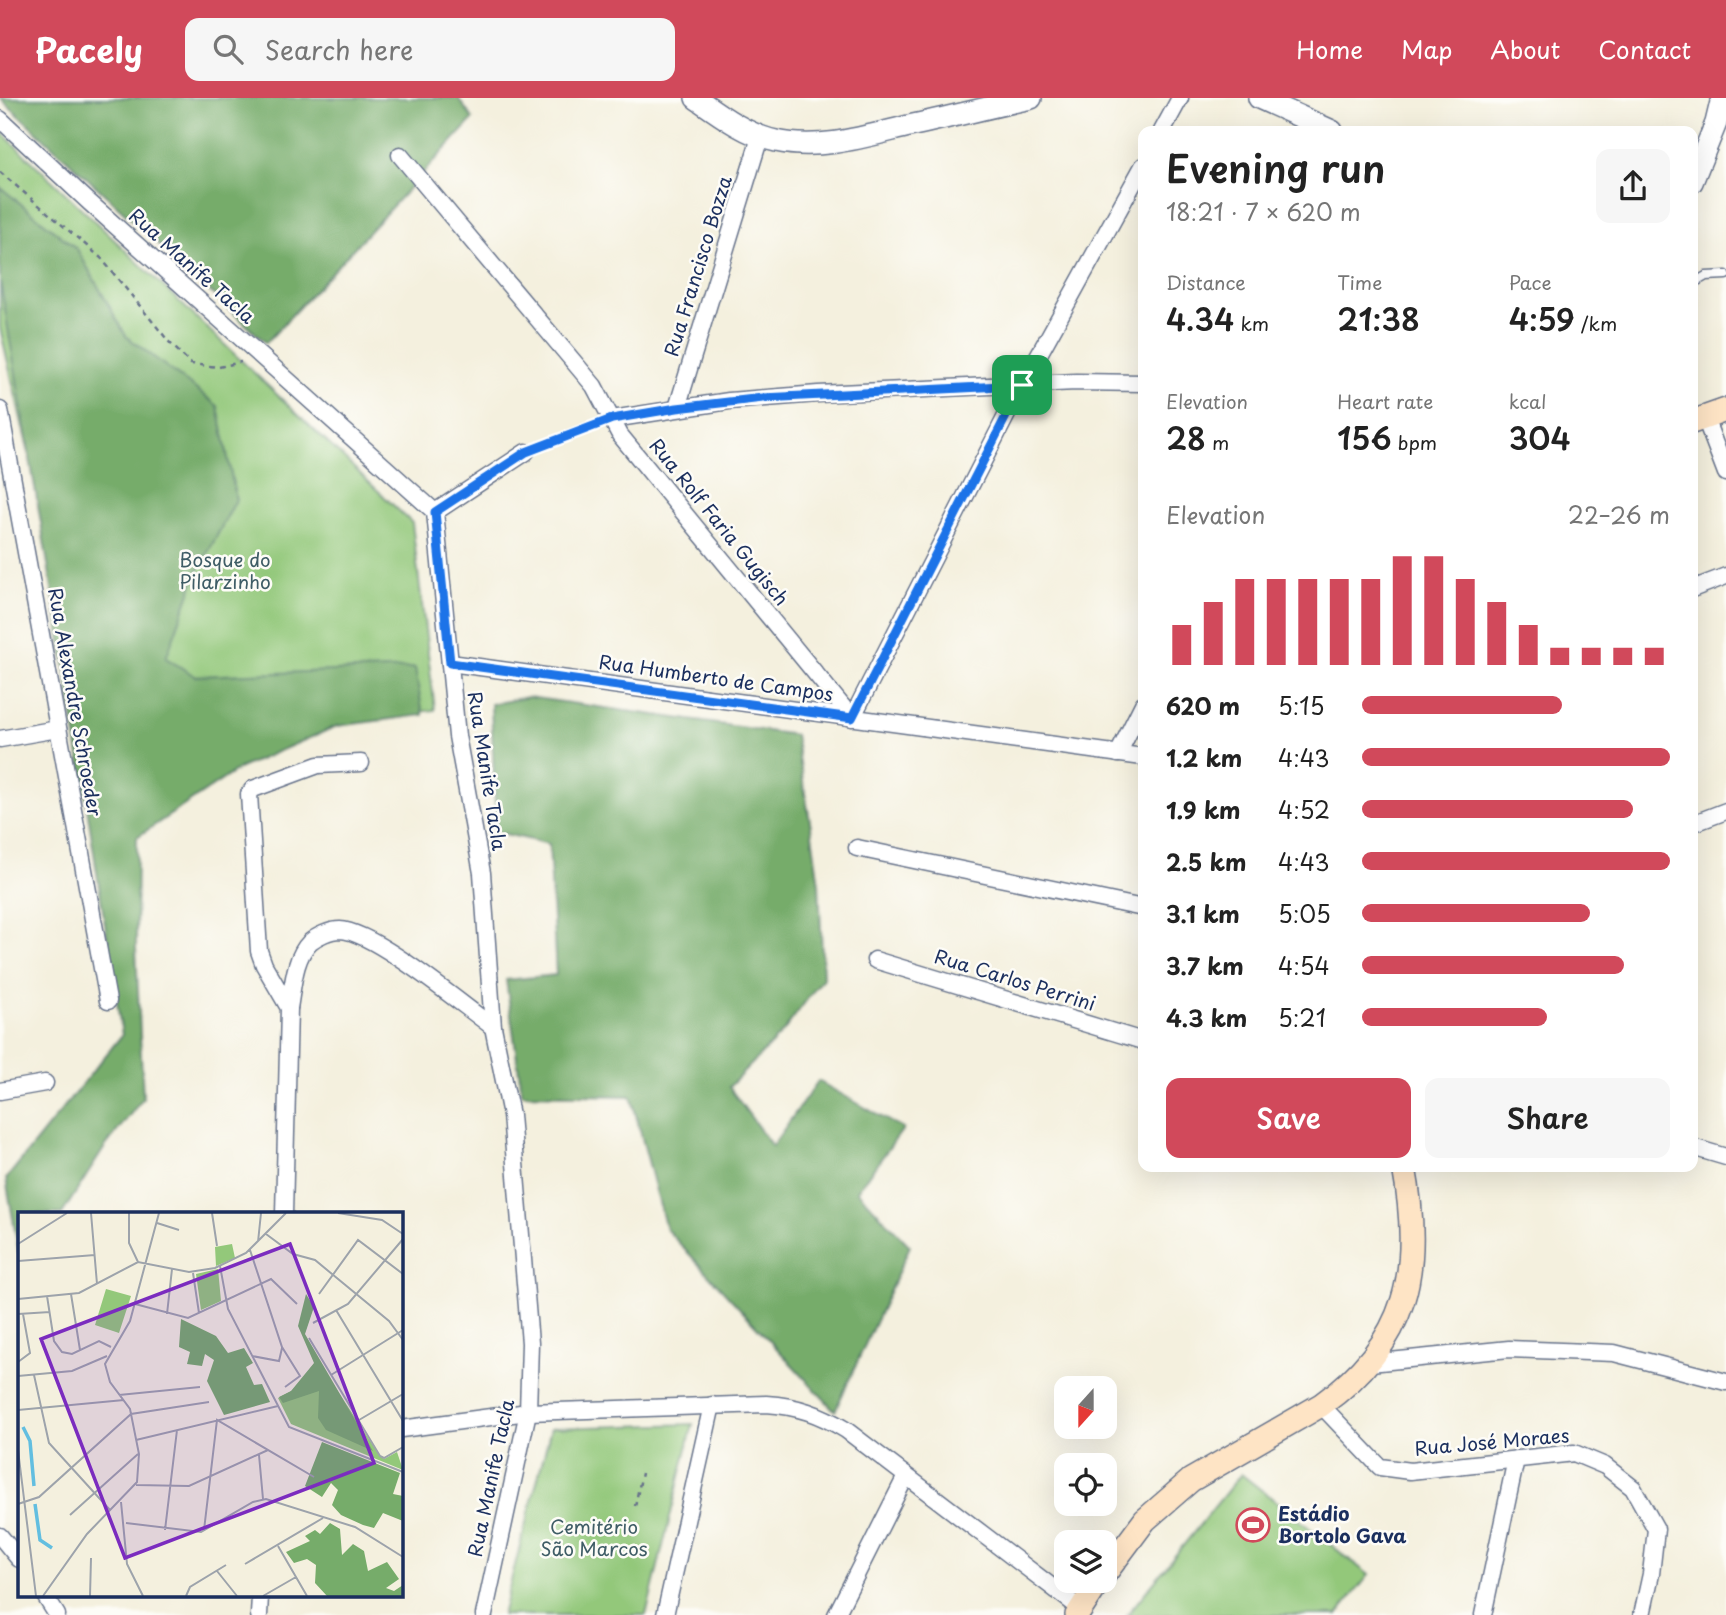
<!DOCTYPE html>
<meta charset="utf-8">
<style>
body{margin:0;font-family:"Playpen Sans",sans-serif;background:#f6f6f6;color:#222;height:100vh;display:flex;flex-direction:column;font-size:26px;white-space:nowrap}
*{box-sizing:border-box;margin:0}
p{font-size:23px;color:#767676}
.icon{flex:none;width:38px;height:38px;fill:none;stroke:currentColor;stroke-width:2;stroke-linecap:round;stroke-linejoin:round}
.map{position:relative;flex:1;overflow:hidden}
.sheet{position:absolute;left:1138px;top:28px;width:560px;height:1046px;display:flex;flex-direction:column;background:#fff;border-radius:14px;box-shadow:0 7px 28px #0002}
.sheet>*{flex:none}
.needle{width:46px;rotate:201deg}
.fabs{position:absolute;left:1054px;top:1278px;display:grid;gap:14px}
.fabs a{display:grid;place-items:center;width:63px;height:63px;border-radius:14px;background:#fff;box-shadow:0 7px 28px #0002;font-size:35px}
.pin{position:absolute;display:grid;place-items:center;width:60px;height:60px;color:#fff;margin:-30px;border-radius:14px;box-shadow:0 4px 10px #0006}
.round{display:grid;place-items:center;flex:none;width:74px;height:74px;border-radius:14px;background:#f6f6f6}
.overview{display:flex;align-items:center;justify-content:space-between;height:119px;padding:0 28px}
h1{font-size:38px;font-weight:600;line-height:52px}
.figures{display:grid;grid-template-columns:repeat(3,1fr);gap:10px;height:119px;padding:7px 28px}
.figures div{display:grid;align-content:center}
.figures b{font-size:30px;font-weight:600}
.figures small{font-size:19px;font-weight:400}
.figures p{font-size:19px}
.chart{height:196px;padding:14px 28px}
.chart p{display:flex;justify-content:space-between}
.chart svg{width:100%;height:126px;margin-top:7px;stroke:#d1495b;stroke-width:6}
.button{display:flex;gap:14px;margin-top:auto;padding:14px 28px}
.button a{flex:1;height:80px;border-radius:14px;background:#d1495b;color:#fff;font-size:28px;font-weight:600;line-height:80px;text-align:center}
.button a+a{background:#f6f6f6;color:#222}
ul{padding:0 28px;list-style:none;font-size:23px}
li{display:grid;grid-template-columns:112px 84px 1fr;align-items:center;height:52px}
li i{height:18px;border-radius:9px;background:#d1495b}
header{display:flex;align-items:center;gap:42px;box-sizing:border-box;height:98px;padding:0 35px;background:#d1495b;color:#fff}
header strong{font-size:33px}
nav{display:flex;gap:38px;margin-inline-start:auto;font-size:24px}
.search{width:490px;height:63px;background:#f6f6f6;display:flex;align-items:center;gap:18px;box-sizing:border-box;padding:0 24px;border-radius:14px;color:#767676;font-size:26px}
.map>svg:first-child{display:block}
.green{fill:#93c87a;stroke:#577c6c;stroke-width:2}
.forest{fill:#76ac6a;stroke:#486e64;stroke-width:2}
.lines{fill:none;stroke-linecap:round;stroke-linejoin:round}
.service-casing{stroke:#67738b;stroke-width:11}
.minor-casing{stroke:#67738b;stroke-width:19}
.tertiary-casing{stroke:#67738b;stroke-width:24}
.secondary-casing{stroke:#67738b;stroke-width:26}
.path{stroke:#67738b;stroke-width:2.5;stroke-dasharray:5 5;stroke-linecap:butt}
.service{stroke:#fff;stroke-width:8}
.minor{stroke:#fff;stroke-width:16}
.tertiary{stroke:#fff;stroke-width:21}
.secondary{stroke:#fee4c5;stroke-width:23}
.route-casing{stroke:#fff;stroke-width:14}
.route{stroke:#1a73e8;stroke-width:9}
.labels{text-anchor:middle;stroke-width:5;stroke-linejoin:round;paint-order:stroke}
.street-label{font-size:19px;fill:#1b2f5e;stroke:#fdfcf7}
.park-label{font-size:19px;fill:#3f5d66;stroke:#fdfcf7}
.poi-label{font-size:19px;font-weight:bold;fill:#1b2f5e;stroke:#fdfcf7;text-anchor:start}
.inset-river{fill:none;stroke:#62bee0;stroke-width:3.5}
.inset-road{fill:none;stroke:#9da3ab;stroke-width:2}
.view{fill:#7b2cbf;fill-opacity:0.15;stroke:#7b2cbf;stroke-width:3.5}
.inset-edge{fill:none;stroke:#1b2f5e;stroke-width:3.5}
</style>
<header>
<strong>Pacely</strong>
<div class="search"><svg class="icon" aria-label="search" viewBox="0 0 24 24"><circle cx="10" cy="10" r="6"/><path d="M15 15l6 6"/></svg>Search here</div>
<nav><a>Home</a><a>Map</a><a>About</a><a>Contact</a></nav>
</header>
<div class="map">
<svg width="1726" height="1517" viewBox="0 0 1726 1517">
<rect width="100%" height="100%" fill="#fdfcf7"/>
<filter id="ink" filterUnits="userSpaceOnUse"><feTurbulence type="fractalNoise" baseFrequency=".0143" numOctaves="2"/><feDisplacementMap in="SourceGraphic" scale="14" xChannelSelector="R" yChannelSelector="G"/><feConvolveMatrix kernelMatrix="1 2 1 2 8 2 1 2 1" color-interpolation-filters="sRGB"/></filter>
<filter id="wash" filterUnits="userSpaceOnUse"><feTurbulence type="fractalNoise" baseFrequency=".00686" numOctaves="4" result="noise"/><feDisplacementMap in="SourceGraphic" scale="28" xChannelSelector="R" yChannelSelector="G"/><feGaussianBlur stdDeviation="1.57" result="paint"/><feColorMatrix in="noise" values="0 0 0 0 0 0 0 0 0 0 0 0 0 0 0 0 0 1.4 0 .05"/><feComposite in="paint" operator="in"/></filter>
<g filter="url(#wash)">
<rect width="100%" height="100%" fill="#f4f0de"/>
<g class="green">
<polygon points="0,33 412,425 435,612 84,655 75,556 0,230"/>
<polygon points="693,1326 646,1517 502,1517 551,1330"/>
<polygon points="1241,1376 1369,1477 1337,1517 1127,1517"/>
</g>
<g class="forest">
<polygon points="0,0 458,0 473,21 266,245"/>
<polygon points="0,89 77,151 126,238 218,308 236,402 198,473 166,560 195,578 415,570 423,617 337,628 240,670 137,739 136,850 143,1000 105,1049 62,1116 19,1116 19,1155 6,1081 122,937 65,567 0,183"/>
<polygon points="528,599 795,637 811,729 819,786 823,880 782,935 729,989 772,1048 818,983 903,1031 857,1093 910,1148 835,1313 666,1131 631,998 522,996 506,882 556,877 549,746 496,734 491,606"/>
</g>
</g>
<g filter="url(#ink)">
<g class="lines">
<defs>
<polyline id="service" points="1692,186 1706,178 1726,177"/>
<g id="minor">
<polyline points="0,21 89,104 435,414 457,638 482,775 493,929 511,1017 530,1245 528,1314 484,1517"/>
<polyline points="1162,33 1180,0"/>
<polyline points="400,57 594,288 620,337 852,620 1022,287 1143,68"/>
<polyline points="677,310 760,39"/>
<polyline points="0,312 108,903"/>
<polyline points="1705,320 1726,375"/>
<polyline points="612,321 729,303 818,296 1076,284 1143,285"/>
<polyline points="435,414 526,354"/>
<polyline points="1692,491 1726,478"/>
<polyline points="450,565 1143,659"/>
<polyline points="0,641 58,631"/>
<polyline points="1118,656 1143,606"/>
<polyline points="1692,726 1726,713"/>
<polyline points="857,750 1143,810"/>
<polyline points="875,862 1143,943"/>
<path d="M289 910C293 888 294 860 310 844 317 838 330 832 340 832 374 833 462 907 493 929"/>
<polyline points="0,993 45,985"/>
<polyline points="1692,1049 1726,1059"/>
<polyline points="284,1116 289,910 264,867 259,853 249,696 253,691 318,667 361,665"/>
<polyline points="1370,1265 1509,1251 1614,1255 1726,1284"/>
<polyline points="1321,1307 1380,1369 1410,1373 1574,1355 1605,1368 1633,1390 1656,1431 1651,1476 1642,1517"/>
<path d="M401 1331 528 1314 766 1306C797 1308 820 1316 846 1332L1081 1511"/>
<polyline points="0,1438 19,1461"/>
<polyline points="45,1498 57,1517"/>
<polyline points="259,1517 260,1498"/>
<polyline points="665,1517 712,1307"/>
<polyline points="836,1517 906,1378"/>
<polyline points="1483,1517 1516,1361"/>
</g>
<g id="tertiary">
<path d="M696 0C720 17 747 37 776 43 820 53 867 38 909 28 950 19 990 9 1031 0"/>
<polyline points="1259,0 1332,33"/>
<polyline points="1692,84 1716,25 1722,0"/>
</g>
<g id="secondary">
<polyline points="1692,324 1726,312"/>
<path d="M1104 1477 1145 1422 1191 1382 1321 1307C1409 1244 1423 1171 1404 1069"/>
<polyline points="1077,1517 1100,1482"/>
</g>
</defs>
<use href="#service" class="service-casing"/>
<use href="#minor" class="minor-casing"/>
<use href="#tertiary" class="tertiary-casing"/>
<use href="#secondary" class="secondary-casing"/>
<g class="path">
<polyline points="0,74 101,160 170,245 191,266 219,269 241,264"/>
<polyline points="540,349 596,327"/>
<polyline points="635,1408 642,1375"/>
</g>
<use href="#service" class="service"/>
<use href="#minor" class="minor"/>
<use href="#tertiary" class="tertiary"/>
<use href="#secondary" class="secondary"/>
</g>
</g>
<g class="lines" filter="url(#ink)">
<defs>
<polygon id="route" points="1022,287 852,620 450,565 435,414 526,354 612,321 677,310 763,300"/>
</defs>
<use href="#route" class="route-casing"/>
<use href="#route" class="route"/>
</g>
<defs>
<symbol id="stadium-ring" viewBox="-11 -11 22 22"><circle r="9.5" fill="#fdfcf7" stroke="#d1495b" stroke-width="1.5"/><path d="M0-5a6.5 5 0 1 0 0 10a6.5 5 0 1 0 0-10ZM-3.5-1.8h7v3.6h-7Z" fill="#d1495b"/></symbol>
</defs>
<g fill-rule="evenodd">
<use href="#stadium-ring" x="1234" y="1408" width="38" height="38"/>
</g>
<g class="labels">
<g class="street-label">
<text transform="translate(192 168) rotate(42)" y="7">Rua Manife Tacla</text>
<text transform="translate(698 168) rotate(-73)" y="7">Rua Francisco Bozza</text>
<text transform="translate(719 424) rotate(51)" y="7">Rua Rolf Faria Gugisch</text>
<text transform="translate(716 580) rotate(8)" y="7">Rua Humberto de Campos</text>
<text transform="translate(75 604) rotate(80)" y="7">Rua Alexandre Schroeder</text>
<text transform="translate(487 673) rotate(81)" y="7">Rua Manife Tacla</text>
<text transform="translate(1015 882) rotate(17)" y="7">Rua Carlos Perrini</text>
<text transform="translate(1492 1344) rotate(-5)" y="7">Rua José Moraes</text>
<text transform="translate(491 1380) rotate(-78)" y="7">Rua Manife Tacla</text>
</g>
<g class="park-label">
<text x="225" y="469">Bosque do<tspan x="225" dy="22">Pilarzinho</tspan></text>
<text x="594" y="1436">Cemitério<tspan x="594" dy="22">São Marcos</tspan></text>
</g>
<g class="poi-label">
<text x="1278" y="1423">Estádio<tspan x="1278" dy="22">Bortolo Gava</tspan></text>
</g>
</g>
<g transform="translate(18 1114)">
<rect width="385" height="385" fill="#f4f0de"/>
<path d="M214 32 217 46 198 54 197 35ZM200 57 203 89 183 98 178 62ZM88 77 113 84 101 121 77 113ZM308 161 362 244 366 247 379 240 385 258 273 212 260 186Z" fill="#93c87a"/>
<path d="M288 82 296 95 287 122 355 239 308 218 300 206 301 179 265 191 261 185 273 179 296 151 280 114ZM163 107 198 124 210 141 226 136 235 151 228 155 236 173 244 172 252 190 206 203 189 169 196 148 187 142 184 154 169 152 172 140 161 135ZM304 230 382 261 375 282 385 284V309L365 301 356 316 345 313 323 303 314 293 320 278 313 271 304 285 287 274ZM312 311 322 317 324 343 335 332 346 339 350 359 369 350 381 367 368 376 376 379 385 373V384H309L297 371 298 353 289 347 276 351 268 340 292 329 287 324 297 318 302 322Z" fill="#76ac6a"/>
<path class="inset-river" d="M5 215 12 229 16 274M17 292 22 328 34 336"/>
<path class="inset-road" d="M73 1 79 72M111 1V31L120 50M194 1 199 34M320 1 364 8 385 22M139 11 161 18M248 22 275 42 297 48 371 109 385 128M240 30 243 1M0 32 49 1M232 38 264 135 282 164 267 175M0 49 77 43M202 54 210 97 271 215 385 260M175 61 181 101M53 82 62 138M301 82 340 28 385 62M29 84 36 129 44 140 54 142 81 129 93 135M0 87 61 81 120 50 171 60 197 56 228 41 268 1M117 92 170 106 253 67 279 92M318 98 385 209M0 102 32 100M149 102 154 57M295 111 330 92 385 27M291 126 362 244 366 246 385 235M234 144 261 149 264 136M0 150 12 141 5 102M16 163 31 231 92 298M313 163 385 118M0 164 54 159 89 144M101 183 182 175M0 198 106 188M341 208 385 182M118 228 260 194M0 238 18 384M241 243 245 287M118 273 171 274 250 238M103 290 109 352 125 384M0 292 21 285 113 202 191 190M52 303 120 242M108 311 183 320 235 290 248 287 337 315 385 345M147 318 159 218M186 318 199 208 296 265M260 334 289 384M227 352 305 306M199 359 219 384M25 384 69 322 119 270 121 242 112 197 92 170 87 152 112 109 141 1M72 384 73 346M168 384 172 375 208 353M245 384 278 365"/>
<path class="view" d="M272 32 356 251 107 346 23 127Z"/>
<rect width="385" height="385" class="inset-edge"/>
</g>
</svg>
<div class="fabs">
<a><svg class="needle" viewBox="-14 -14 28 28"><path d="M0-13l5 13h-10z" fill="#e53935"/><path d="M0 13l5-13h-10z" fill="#767676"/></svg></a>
<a><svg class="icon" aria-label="locate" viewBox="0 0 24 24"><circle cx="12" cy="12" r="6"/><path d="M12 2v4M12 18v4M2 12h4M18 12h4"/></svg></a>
<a><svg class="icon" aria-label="layers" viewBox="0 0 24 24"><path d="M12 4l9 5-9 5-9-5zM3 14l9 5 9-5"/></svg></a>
</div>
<div class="pin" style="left:1022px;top:287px;background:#1e9e55"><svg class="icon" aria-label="arrive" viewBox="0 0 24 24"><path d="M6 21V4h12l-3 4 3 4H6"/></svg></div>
<section class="sheet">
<div class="overview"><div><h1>Evening run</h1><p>18:21 · 7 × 620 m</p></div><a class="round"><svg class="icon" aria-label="share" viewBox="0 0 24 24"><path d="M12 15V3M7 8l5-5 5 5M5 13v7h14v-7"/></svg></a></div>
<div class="figures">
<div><p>Distance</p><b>4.34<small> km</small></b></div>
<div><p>Time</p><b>21:38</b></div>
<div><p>Pace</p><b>4:59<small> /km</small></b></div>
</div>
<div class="figures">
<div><p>Elevation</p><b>28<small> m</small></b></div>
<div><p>Heart rate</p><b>156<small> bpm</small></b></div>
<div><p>kcal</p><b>304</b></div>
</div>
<div class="chart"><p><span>Elevation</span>22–26 m</p>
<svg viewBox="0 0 160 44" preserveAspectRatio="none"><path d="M5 44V30M15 44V22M25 44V14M35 44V14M45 44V14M55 44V14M65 44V14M75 44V6M85 44V6M95 44V14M105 44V22M115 44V30M125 44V38M135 44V38M145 44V38M155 44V38"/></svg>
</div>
<ul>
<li><b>620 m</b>5:15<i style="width:65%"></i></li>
<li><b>1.2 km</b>4:43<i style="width:100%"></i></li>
<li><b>1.9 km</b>4:52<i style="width:88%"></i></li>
<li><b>2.5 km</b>4:43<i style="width:100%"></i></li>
<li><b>3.1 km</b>5:05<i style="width:74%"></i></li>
<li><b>3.7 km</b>4:54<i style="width:85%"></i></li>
<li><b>4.3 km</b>5:21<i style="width:60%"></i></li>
</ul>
<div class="button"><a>Save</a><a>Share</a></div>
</section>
</div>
